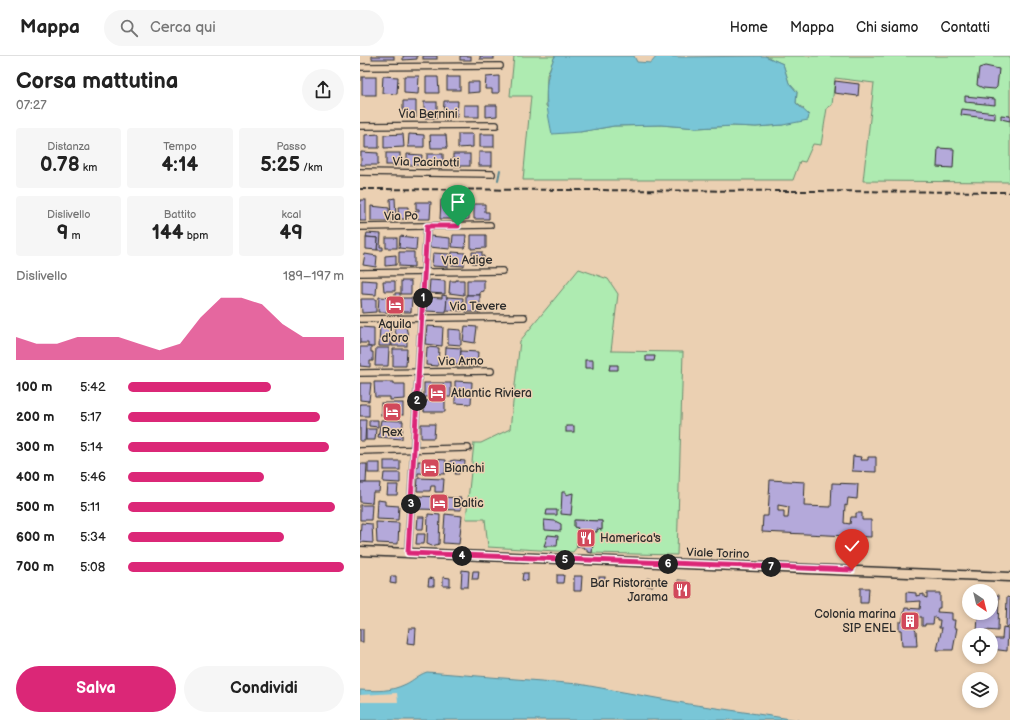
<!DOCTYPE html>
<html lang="it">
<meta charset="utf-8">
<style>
body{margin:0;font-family:"Balsamiq Sans",sans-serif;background:#f6f6f6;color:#222;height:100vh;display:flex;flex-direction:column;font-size:15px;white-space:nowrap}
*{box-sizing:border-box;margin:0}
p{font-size:13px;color:#767676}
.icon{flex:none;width:22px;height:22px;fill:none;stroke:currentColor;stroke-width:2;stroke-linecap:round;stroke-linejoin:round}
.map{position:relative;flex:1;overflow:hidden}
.panel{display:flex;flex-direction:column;background:#fff;width:360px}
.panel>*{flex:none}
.needle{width:26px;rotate:145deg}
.buttons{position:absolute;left:602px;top:528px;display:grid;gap:8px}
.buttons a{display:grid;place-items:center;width:36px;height:36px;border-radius:50%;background:#fff;box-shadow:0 2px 6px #0003;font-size:20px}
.pin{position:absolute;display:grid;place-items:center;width:34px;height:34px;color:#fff;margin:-41px -17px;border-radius:50% 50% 50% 0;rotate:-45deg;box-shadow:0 0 4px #0007}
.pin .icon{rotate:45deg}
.km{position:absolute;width:20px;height:20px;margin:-10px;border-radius:50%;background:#222;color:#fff;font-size:11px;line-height:20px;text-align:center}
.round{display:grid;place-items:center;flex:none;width:42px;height:42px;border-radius:21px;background:#f6f6f6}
.headline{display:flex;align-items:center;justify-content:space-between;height:68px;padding:0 16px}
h1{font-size:22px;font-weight:800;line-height:30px}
.figures{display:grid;grid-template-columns:repeat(3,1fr);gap:6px;height:68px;padding:4px 16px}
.figures div{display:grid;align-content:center;border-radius:4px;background:#f6f6f6;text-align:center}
.figures b{font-size:20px;font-weight:800}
.figures small{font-size:11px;font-weight:400}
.figures p{font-size:11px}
.chart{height:112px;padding:8px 16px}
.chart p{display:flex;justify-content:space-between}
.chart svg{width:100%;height:72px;margin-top:4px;fill:#db2777;opacity:.7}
.cta{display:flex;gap:8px;margin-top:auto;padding:8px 16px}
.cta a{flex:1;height:46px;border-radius:24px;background:#db2777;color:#fff;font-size:16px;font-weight:800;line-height:46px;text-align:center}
.cta a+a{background:#f6f6f6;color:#222}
ul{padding:0 16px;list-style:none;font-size:13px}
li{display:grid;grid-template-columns:64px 48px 1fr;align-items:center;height:30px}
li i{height:10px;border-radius:5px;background:#db2777}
header{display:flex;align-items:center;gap:24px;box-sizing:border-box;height:56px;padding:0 20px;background:#fff;border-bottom:1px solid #e0e0e0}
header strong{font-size:19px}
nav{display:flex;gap:22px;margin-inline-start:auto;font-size:14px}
.search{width:280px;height:36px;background:#f6f6f6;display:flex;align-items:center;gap:10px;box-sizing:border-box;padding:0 14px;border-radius:22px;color:#767676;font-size:15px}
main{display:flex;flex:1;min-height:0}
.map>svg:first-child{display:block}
.green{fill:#aeebb1;stroke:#6c8b6e}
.water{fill:#79c6d7;stroke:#5a8892}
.pier{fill:#ebd0b2}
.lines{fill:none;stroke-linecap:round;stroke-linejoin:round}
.stream{stroke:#5a8892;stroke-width:2}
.building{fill:#b4a9da;stroke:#2b2b2b;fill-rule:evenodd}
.street-casing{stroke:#2b2b2b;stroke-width:8}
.secondary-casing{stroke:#2b2b2b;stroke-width:11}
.street{stroke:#ebd0b2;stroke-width:5.5}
.secondary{stroke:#ebd0b2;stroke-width:8}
.rail{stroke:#2b2b2b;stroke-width:2;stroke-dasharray:6 3;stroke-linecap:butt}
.route-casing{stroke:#fff;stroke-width:8}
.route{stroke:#db2777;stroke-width:5}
.labels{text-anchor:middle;stroke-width:3;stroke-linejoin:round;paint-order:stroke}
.street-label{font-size:12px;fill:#2b2b2b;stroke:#ebd0b2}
.poi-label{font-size:12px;fill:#2b2b2b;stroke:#ebd0b2;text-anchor:start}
</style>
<header>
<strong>Mappa</strong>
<div class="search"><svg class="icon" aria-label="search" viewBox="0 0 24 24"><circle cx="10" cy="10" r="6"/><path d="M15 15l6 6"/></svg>Cerca qui</div>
<nav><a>Home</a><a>Mappa</a><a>Chi siamo</a><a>Contatti</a></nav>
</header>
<main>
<section class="panel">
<div class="headline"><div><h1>Corsa mattutina</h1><p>07:27</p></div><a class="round"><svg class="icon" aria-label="share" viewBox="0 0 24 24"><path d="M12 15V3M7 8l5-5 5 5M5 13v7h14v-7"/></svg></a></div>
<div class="figures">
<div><p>Distanza</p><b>0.78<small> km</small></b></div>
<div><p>Tempo</p><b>4:14</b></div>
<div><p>Passo</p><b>5:25<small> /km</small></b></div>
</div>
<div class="figures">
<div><p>Dislivello</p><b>9<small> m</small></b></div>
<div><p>Battito</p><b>144<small> bpm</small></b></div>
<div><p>kcal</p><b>49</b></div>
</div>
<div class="chart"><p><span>Dislivello</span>189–197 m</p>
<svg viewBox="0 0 160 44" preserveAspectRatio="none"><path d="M0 44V30L10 34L20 34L30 30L40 30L50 30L60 34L70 38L80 34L90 18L100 6L110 6L120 10L130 22L140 30L150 30L160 30V44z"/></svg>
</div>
<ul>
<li><b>100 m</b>5:42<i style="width:66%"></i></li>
<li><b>200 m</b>5:17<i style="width:89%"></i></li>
<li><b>300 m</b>5:14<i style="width:93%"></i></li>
<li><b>400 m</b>5:46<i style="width:63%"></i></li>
<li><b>500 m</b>5:11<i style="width:96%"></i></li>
<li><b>600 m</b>5:34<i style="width:72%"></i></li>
<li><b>700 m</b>5:08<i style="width:100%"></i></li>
</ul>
<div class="cta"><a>Salva</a><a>Condividi</a></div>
</section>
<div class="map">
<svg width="650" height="664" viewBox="0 0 650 664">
<rect width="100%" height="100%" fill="#ebd0b2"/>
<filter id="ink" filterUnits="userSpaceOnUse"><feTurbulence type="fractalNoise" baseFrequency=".025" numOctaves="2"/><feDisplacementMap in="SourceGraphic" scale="8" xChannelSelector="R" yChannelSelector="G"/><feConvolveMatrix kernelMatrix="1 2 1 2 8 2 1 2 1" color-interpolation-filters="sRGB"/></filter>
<g filter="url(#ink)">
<g class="green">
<polygon points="154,0 195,0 187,19 186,50 220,76 254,70 301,69 337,72 373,70 396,71 423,69 444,53 436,47 437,36 429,27 423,8 405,0 650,0 650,126 503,125 514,27 475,22 472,49 467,52 461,89 453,88 445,106 440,105 433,124 163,124 171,40 150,40"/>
<polygon points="219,213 248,223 258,238 251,295 323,296 317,499 232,497 234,476 237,476 237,473 242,473 242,465 215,464 214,471 218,472 217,491 213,496 128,491 125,463 106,463 114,387 121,387 150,373 160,285"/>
</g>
<g class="water">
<path d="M195 0H274L277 6 291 7 297 0 322 1 405 0 423 8 429 27 437 36 436 47 449 59 448 64 423 69 396 71 373 70 337 72 301 69 254 70 220 76 192 78C186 49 182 27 195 0Z"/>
<path d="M67 616 219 628 329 648 438 664H0V634C18 635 29 636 46 628 54 624 58 619 67 616Z"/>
</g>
<polygon class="pier" points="37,637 38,646 0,646 0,639"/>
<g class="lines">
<polyline class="stream" points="138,124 140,114"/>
</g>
<g class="building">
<rect x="12" y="0" width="22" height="3"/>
<polygon points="43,0 57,0 57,3 43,4"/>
<rect x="63" y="0" width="14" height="3"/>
<rect x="100" y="0" width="11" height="4"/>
<rect x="120" y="0" width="14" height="3"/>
<polygon points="625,10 639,13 637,31 635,33 623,32 617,29 619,12"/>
<polygon points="23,20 38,21 37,38 22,37"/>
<polygon points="44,20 59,20 58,38 44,37"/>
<polygon points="139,20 139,37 132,37 132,33 125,33 126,21"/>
<rect x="2" y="21" width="14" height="18"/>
<polygon points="66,21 78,21 79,37 66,37"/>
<rect x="87" y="21" width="13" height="13"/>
<polygon points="475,25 499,28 498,40 474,37"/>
<polygon points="108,26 119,26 119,36 108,37"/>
<polygon points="605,40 635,43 635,49 605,46"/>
<polygon points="43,45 56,45 56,62 43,61"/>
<polygon points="84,45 98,45 97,61 83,61"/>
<rect x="64" y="46" width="13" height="16"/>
<rect x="104" y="49" width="15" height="12"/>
<polygon points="126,49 137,49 137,60 126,61"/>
<polygon points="602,53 635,57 635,63 601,59"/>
<polygon points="641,59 650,60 650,65 641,63"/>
<polygon points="19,78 19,92 5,92 5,79"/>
<polygon points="43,78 44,91 24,92 24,79"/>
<polygon points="49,78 64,79 64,91 48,91"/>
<polygon points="98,78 113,78 113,91 98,92"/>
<rect x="120" y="78" width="14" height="13"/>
<polygon points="70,79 86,79 87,92 71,92"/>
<polygon points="578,92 594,93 593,112 577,111"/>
<polygon points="1,96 18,97 18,109 1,109"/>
<rect x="119" y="96" width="13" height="14"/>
<rect x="26" y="97" width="14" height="12"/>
<polygon points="47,98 62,99 61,109 47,109"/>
<rect x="67" y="98" width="16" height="12"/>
<rect x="93" y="98" width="17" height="12"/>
<polygon points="35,142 36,164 31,164 30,143"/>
<rect x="0" y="144" width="6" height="21"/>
<polygon points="81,144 95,144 95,163 80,163"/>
<polygon points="56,146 71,146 70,163 58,163 55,155 59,155 59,153 56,153"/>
<polygon points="114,148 125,148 125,156 129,156 129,163 114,163"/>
<polygon points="11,150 29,152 29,165 11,165"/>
<polygon points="38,151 48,151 48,163 39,163"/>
<polygon points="109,152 109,163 101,164 101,153"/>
<polygon points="7,177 21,178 20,191 23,191 23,194 17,194 18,182 6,181"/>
<polygon points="93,179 106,179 105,192 92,191"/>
<polygon points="111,179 126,179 126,192 111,193"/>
<polygon points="40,180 57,182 56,194 39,192"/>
<polygon points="70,180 90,182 90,193 69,191"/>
<polygon points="6,181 18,182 17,194 6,193"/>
<rect x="26" y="182" width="11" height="10"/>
<polygon points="39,196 54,196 54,211 39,210"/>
<polygon points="92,196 105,197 104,210 91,209"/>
<polygon points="112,196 122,196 122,200 124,200 124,208 112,207"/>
<polygon points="73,197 89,198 88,211 72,210"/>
<polygon points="5,198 17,200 16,211 3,209"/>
<polygon points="36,199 36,209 25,210 25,200"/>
<polygon points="2,224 17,225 16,239 2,238"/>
<polygon points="70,224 85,225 85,238 69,237"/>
<polygon points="96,224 104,224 104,239 89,237 90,225 96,225"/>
<polygon points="107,224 124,224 124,235 120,236 120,239 107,239"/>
<polygon points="23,225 35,225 35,235 24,235"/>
<rect x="41" y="225" width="10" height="13"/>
<polygon points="35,237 40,237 40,242 52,242 51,256 18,256 19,241 35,242"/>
<polygon points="82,239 87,240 86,256 66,255 67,241 82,242"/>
<rect x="106" y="239" width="14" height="17"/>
<polygon points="87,241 103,242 102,255 86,254"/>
<polygon points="1,243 16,243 16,256 2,257"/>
<polygon points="20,270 31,270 31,290 19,290"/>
<polygon points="67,270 83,271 82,290 65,288"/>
<polygon points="105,270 117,271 115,287 103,285"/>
<polygon points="0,271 14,272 14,291 8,291 8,287 0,287"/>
<polygon points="34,271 46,271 48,280 37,281"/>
<polygon points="88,273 101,274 101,289 88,288"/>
<rect x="32" y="283" width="15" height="7"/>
<polygon points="0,291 11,291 11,296 13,296 13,305 10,305 10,311 0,310"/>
<polygon points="67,291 79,292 78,310 66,309"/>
<polygon points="86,291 101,292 100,309 85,308"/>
<polygon points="16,292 29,292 28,310 15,310"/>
<polygon points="33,293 47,293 46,310 33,310"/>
<polygon points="101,295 118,296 117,310 100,309"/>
<polygon points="286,300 295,300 294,305 286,305"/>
<rect x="225" y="304" width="8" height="8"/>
<polygon points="250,309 258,309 258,314 249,314"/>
<polygon points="95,325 112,326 111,348 95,347"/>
<polygon points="14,326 34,326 34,328 45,328 45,343 30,344 30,341 15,341"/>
<polygon points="0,327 11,327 9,345 0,344"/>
<rect x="64" y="327" width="27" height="14"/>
<polygon points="85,344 85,356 64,356 64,345"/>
<rect x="21" y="347" width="22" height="12"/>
<rect x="0" y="348" width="9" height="12"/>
<polygon points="0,364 6,364 5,385 0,385"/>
<polygon points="9,364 18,364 18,371 9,370"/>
<polygon points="21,364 43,365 42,383 18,381"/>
<polygon points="61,368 75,368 74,382 61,382"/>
<rect x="206" y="370" width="8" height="6"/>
<polygon points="6,373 16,373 15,384 6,384"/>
<polygon points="493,400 501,401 500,404 508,404 508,401 516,401 516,416 492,415"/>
<polygon points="72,403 86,404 85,418 58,417 58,420 54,420 55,411 58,411 58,405 72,406"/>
<polygon points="94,404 105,405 104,415 99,415 99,418 95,418 95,415 89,415 90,405"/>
<rect x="24" y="405" width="16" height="9"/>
<polygon points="0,406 0,408 7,408 6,427 0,427"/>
<rect x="8" y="407" width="12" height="10"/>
<polygon points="24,417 40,417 40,427 23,426"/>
<polygon points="58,422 84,423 83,436 75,436 75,430 71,430 70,435 57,435"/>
<path d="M410 424 445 426 444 450 471 451 472 427 498 428 497 443 488 442 487 450 485 449 484 467 490 468 491 461H496V457H502V464H511V481L402 476 403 460H408ZM418 449 429 451 428 462H424V455H418Z"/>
<polygon points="0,427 20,427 19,436 13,436 12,447 0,446"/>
<polygon points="28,429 38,429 37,439 27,439"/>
<polygon points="202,436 206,436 206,439 213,437 211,459 201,458"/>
<polygon points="58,440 101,442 101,454 57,453"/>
<polygon points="17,444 25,445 25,449 39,450 38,464 16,463"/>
<polygon points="0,449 12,449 11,464 0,464"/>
<polygon points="187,454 197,454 197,459 186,459"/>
<polygon points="68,458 80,459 79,488 72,490 67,488"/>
<polygon points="85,458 102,460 99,488 83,487"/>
<polygon points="58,461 64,461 63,473 57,473"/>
<polygon points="184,464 195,465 201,468 201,475 185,474"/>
<polygon points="214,464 242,465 242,474 237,473 237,476 234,476 232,497 227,496 227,493 224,493 224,491 217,491 218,472 214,471"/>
<polygon points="16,466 39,467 38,488 17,487"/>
<polygon points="1,467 12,468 13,487 0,486"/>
<polygon points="57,478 65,478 64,488 56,488"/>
<polygon points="188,479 198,480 197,490 184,490"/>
<polygon points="102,514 109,515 108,531 101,531"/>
<polygon points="113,515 119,515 118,523 112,523"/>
<polygon points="163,517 168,517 168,525 162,524"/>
<polygon points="197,519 204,519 203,527 197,527"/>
<polygon points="31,520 36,520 36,528 30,527"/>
<polygon points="214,520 222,520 221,535 214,535"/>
<polygon points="83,521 90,522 90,530 83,530"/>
<rect x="239" y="521" width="6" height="7"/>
<polygon points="69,522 74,523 74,530 68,530"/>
<polygon points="287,522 293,523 293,530 287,530"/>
<polygon points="318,524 327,525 326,540 317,540"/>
<polygon points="500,532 509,532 508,547 500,547"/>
<polygon points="546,536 556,537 556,540 564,538 564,541 567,542 567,537 580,537 580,552 578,552 577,556 592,557 592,564 595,564 594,572 597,572 593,594 577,594 582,572 579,572 580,564 577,564 577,562 574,561 573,568 565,568 565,570 562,570 562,561 558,561 557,568 555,568 555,574 556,575 557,590 542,590 541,574 539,574 539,566 542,566 545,552 560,553 561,545 546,546"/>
<polygon points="631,539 639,539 638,575 625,574 625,578 617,577 618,558 616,557 631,557"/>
<polygon points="647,541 650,542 650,571 646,571"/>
<polygon points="643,571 648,572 647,595 631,593 633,583 642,583"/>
<polygon points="49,572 56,572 55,588 47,587"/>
<rect x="0" y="573" width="3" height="13"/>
</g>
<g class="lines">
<defs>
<g id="street">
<polyline points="0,11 140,10"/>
<polyline points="0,70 136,69"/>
<polyline points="0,116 132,118"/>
<polyline points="0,171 130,169"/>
<polyline points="0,217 142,215"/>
<polyline points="0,263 164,261"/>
<polyline points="0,317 131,315"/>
<polyline points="0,395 108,392"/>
<polyline points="48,497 67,170"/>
</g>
<polyline id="secondary" points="0,495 650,521"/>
</defs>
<use href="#street" class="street-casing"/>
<use href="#secondary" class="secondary-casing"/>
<use href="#street" class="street"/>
<use href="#secondary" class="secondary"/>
<polyline class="rail" points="0,133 650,136"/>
</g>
</g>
<g class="lines" filter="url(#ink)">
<defs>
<polyline id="route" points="98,170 67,170 48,497 492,514"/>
</defs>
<use href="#route" class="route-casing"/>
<use href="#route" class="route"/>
</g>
<defs>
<symbol id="hotel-square" viewBox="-11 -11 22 22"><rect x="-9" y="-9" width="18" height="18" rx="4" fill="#d1495b" stroke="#ebd0b2"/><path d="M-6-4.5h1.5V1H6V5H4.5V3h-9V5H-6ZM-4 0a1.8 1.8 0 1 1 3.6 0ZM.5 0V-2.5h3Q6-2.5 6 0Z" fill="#fff"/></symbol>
<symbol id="restaurant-square" viewBox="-11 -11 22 22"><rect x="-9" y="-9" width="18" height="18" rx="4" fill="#d1495b" stroke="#ebd0b2"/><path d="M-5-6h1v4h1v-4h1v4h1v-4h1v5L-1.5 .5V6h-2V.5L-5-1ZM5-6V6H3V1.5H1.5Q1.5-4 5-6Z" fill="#fff"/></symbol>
<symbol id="building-square" viewBox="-11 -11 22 22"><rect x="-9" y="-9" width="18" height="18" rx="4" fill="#d1495b" stroke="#ebd0b2"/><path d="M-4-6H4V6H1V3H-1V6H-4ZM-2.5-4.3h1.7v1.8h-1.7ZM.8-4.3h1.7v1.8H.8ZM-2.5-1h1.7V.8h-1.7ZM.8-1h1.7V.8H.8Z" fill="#fff"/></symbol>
</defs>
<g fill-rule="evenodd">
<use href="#hotel-square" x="24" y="238" width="22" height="22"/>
<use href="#hotel-square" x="66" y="326" width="22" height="22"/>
<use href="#hotel-square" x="21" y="345" width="22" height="22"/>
<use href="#hotel-square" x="59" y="401" width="22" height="22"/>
<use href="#hotel-square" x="68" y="436" width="22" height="22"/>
<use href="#restaurant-square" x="215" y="471" width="22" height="22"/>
<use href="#restaurant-square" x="311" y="523" width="22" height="22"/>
<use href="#building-square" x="539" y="554" width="22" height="22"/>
</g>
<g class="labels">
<g class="street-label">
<text x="68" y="62">Via Bernini</text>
<text transform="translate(66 106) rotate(1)" y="4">Via Pacinotti</text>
<text transform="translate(41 160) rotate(-1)" y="4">Via Po</text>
<text transform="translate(107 204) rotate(-1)" y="4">Via Adige</text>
<text transform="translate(118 250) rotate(-1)" y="4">Via Tevere</text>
<text transform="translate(101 305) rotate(-1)" y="4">Via Arno</text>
<text transform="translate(358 497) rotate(2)" y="4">Viale Torino</text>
</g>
<g class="poi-label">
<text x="35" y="272" text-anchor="middle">Aquila<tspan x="35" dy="14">d'oro</tspan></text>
<text x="91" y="341">Atlantic Riviera</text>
<text x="32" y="380" text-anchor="middle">Rex</text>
<text x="84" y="416">Bianchi</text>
<text x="93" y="451">Baltic</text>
<text x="240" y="486">Hamerica's</text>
<text x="308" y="531" text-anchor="end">Bar Ristorante<tspan x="308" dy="14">Jarama</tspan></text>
<text x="536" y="562" text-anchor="end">Colonia marina<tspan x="536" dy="14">SIP ENEL</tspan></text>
</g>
</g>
</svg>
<div class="buttons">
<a><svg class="needle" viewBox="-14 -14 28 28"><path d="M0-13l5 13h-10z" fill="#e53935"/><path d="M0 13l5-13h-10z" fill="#767676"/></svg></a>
<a><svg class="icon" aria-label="locate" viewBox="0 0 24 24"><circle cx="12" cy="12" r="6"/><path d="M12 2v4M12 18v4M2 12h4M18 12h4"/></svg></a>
<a><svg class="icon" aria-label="layers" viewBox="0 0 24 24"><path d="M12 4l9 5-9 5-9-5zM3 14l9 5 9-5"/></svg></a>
</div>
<div class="pin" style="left:98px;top:170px;background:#1e9e55"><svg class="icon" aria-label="arrive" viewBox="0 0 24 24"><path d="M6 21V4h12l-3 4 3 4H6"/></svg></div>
<div class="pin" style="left:492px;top:514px;background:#d93025"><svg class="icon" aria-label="check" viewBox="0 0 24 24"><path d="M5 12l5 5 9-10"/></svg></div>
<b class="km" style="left:63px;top:242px">1</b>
<b class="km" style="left:57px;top:345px">2</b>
<b class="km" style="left:51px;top:448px">3</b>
<b class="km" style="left:102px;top:500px">4</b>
<b class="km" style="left:205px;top:504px">5</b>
<b class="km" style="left:308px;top:508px">6</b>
<b class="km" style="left:411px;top:511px">7</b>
</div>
</main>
